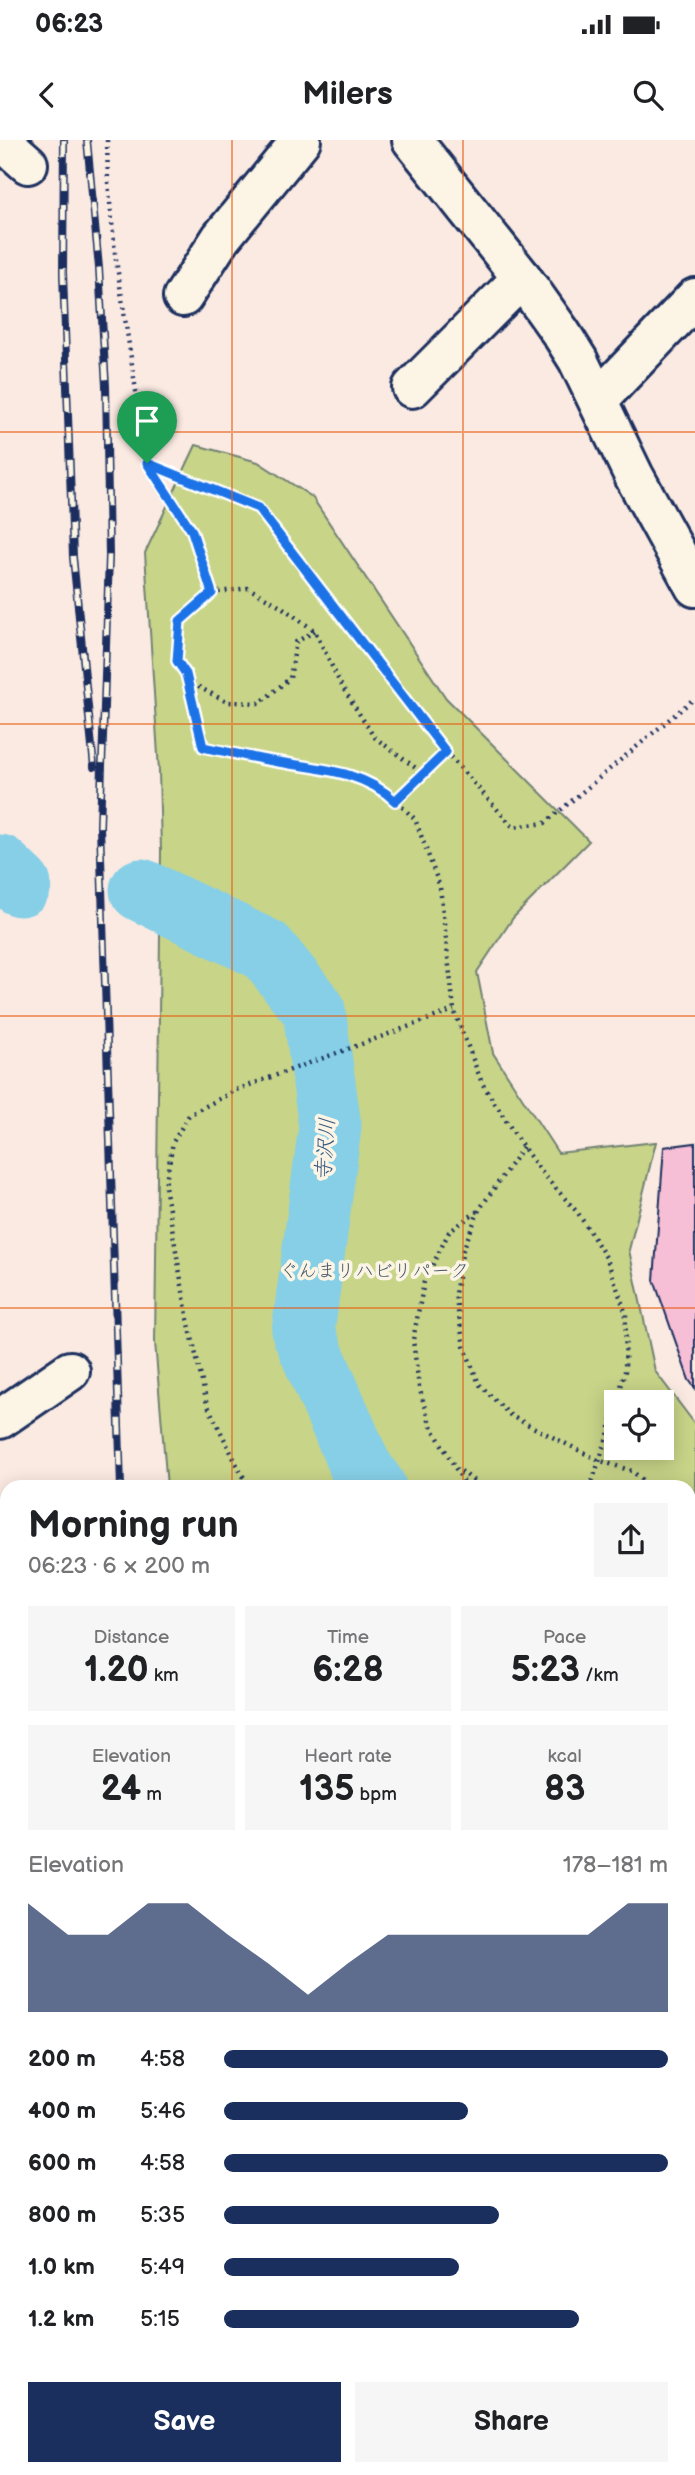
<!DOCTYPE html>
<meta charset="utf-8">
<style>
body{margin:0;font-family:"Balsamiq Sans","Klee One",sans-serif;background:#f6f6f6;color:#202124;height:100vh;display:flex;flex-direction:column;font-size:26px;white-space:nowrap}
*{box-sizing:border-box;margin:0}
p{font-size:23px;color:#757577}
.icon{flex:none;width:38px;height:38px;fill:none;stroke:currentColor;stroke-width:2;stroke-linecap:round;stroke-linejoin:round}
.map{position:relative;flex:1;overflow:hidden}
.panel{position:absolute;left:0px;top:1340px;width:696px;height:996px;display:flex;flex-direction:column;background:#fff;border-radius:21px 21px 0 0;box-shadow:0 4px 18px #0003}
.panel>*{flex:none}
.tools{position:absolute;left:604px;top:1250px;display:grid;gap:14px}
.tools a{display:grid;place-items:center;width:70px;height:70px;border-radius:0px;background:#fff;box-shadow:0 4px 18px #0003;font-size:35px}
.pin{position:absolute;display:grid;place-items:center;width:60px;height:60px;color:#fff;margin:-72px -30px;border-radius:50% 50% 50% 0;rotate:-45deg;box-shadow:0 0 7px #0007}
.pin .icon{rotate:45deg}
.round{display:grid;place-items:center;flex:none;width:74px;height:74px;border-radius:0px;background:#f6f6f6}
.headline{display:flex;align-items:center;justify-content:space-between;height:119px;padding:0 28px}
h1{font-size:38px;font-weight:700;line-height:52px}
.metrics{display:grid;grid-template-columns:repeat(3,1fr);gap:10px;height:119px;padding:7px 28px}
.metrics div{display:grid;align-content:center;border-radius:0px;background:#f6f6f6;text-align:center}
.metrics b{font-size:35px;font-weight:700}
.metrics small{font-size:19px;font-weight:400}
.metrics p{font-size:19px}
.chart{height:196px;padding:14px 28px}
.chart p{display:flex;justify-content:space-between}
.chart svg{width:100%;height:126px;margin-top:7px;fill:#1b2f5e;opacity:.7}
.cta{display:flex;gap:14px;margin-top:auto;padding:14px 28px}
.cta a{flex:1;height:80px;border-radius:0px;background:#1b2f5e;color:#fff;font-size:28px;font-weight:700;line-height:80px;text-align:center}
.cta a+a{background:#f6f6f6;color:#202124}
ul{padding:0 28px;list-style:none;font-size:23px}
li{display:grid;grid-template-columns:112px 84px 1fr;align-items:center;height:52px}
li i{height:18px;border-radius:9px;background:#1b2f5e}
.status{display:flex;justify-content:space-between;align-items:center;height:49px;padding:0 35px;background:#fff;direction:ltr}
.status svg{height:19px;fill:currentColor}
header{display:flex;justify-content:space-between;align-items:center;height:91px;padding:0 28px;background:#fff;font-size:32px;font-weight:700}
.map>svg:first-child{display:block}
.green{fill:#c8d488;stroke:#728273;stroke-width:2;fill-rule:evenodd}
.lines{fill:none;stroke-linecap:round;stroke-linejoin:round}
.river{stroke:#86cfe7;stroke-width:63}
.building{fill:#f7bfd6;stroke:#1b2f5e;stroke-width:2}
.minor-casing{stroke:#1b2f5e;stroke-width:44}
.path{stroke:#1b2f5e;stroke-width:4.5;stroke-dasharray:2 5;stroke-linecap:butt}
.minor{stroke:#fcf5e5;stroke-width:38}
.rail-casing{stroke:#1b2f5e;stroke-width:8}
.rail{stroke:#fcf5e5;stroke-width:5;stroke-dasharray:16;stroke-linecap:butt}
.route-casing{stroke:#fff;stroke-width:14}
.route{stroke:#1a73e8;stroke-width:9}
.grid{fill:none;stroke:#e8590c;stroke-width:2;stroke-opacity:0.55}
.labels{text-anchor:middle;stroke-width:7;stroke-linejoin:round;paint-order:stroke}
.park-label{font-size:19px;fill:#465868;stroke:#fcf5e5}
.water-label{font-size:21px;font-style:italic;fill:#365780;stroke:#fcf5e5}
</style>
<div class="status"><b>06:23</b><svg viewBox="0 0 49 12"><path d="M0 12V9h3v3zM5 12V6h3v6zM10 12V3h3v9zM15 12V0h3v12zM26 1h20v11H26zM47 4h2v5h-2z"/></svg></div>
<header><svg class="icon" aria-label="back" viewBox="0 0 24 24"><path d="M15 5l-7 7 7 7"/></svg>Milers<svg class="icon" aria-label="search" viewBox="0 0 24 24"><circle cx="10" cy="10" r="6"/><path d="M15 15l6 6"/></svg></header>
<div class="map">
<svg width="695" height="2335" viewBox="0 0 695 2335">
<rect width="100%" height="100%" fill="#fbeae2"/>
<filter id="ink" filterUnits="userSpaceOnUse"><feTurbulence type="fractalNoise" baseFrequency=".0143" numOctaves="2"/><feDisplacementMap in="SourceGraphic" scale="14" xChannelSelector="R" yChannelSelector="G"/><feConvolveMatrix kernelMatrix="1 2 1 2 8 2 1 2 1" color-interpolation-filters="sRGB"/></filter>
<g filter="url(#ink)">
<path class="green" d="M196 305 258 322 312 357 446 558 589 701 513 778 477 832 493 913 558 1013 656 1002 629 1110 655 1231 695 1284V1943L690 1939V1348L167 1347 155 1202 161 711 159 631 145 413ZM616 1262H662V1307H616Z"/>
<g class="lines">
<g class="river">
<polyline points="0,726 20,745"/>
<polyline points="141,750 266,810 314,870 330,987 303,1192 360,1326 375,1348"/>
<polyline points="690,1686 695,1691"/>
</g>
</g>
<polygon class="building" points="695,1003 695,1248 689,1240 654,1140 664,1007"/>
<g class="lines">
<defs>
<g id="minor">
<polyline points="1,0 28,24"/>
<polyline points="412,0 522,138 561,193 578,220 634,336 695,447"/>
<polyline points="183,157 221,98 301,0"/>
<polyline points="412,248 522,138"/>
<polyline points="598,260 695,158"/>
<polyline points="0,1279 70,1231"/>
<polyline points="0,1499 7,1502"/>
<polyline points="0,1804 7,1803"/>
<polyline points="0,1849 7,1830"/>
<polyline points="0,2033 7,2039"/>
<polyline points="0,2128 7,2120"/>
<polyline points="316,2329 323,2335"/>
<polyline points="405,2335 408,2329"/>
</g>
</defs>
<use href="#minor" class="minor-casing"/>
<g class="path">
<polyline points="107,0 108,42 115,113 147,323 258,367 446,612"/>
<polyline points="147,323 192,391 212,453"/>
<polyline points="315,491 296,502 290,538 260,563 227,562 193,544 176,521 180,481 212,453 248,448 279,465 315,491 341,545 374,597 424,634"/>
<polyline points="186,534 203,607 279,622 331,629 382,648 415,679 440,747 454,870 482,943 523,1007 544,1035 578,1073 607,1119 626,1174 625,1231 617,1262"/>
<polyline points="395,661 446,612 513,687 545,683 695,558"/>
<polyline points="523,1007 479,1070 463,1110 455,1154 464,1206 479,1244 511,1276 598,1320 632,1331 652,1348"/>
<polyline points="461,1331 483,1348"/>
<polyline points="253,1348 242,1335 207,1264 187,1175 165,1046 173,1002 189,975 236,950 454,870"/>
<polyline points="467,1348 430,1284 419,1247 413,1200 424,1142 449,1092 479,1070"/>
<polyline points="590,1348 608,1295 616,1264"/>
<polyline points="690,1380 695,1386"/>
<polyline points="690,1547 695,1548"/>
<polyline points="690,1583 695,1585"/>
<polyline points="690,1842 695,1845"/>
<polyline points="187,2335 188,2329"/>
</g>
<use href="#minor" class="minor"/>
<defs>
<g id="rail">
<polyline points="64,0 63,133 73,417 94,627"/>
<polyline points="87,0 99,128 106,246 109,416 100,686 121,1348"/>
<polyline points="142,2335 142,2329"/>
</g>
</defs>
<use href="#rail" class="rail-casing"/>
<use href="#rail" class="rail"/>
</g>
</g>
<g class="lines" filter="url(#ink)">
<defs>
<path id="route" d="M147 323 258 368 446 612 395 661C364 631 319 629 278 622 253 618 228 612 203 607L186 534 177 521 180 481 212 453 192 391Z"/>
</defs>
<use href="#route" class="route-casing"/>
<use href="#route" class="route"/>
</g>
<path class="grid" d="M232 0V1348M463 0V1348M0 292H695M0 584H695M0 876H695M0 1168H695M0 1459H7M690 1459H695M0 1751H7M690 1751H695M0 2043H7M690 2043H695M232 2329V2335M463 2329V2335"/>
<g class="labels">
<g class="park-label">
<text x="374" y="1137">ぐんまリハビリパーク</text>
</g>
<g class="water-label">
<text transform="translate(325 1009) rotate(-86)" y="7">寺沢川</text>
</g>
</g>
</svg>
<div class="tools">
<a><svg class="icon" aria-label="locate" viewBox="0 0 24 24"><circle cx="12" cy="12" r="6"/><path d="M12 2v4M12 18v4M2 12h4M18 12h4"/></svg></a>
</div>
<div class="pin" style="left:147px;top:323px;background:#1e9e55"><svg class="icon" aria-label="arrive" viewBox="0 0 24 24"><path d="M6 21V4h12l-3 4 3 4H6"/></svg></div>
<section class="panel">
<div class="headline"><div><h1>Morning run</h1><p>06:23 · 6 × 200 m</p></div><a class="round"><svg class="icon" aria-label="share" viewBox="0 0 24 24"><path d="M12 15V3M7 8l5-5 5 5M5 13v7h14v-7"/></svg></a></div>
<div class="metrics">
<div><p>Distance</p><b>1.20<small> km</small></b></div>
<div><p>Time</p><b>6:28</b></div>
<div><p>Pace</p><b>5:23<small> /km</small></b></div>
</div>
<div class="metrics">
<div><p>Elevation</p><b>24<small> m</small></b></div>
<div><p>Heart rate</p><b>135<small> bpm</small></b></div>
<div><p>kcal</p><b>83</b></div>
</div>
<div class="chart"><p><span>Elevation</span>178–181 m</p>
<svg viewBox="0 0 160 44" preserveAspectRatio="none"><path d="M0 44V6L10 17L20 17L30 6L40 6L50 17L60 27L70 38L80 27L90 17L100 17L110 17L120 17L130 17L140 17L150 6L160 6V44z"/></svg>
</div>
<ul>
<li><b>200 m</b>4:58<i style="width:100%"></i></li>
<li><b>400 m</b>5:46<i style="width:55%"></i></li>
<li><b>600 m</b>4:58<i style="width:100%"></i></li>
<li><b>800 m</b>5:35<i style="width:62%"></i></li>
<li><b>1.0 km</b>5:49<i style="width:53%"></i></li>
<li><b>1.2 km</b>5:15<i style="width:80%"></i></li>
</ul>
<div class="cta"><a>Save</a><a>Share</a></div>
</section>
</div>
